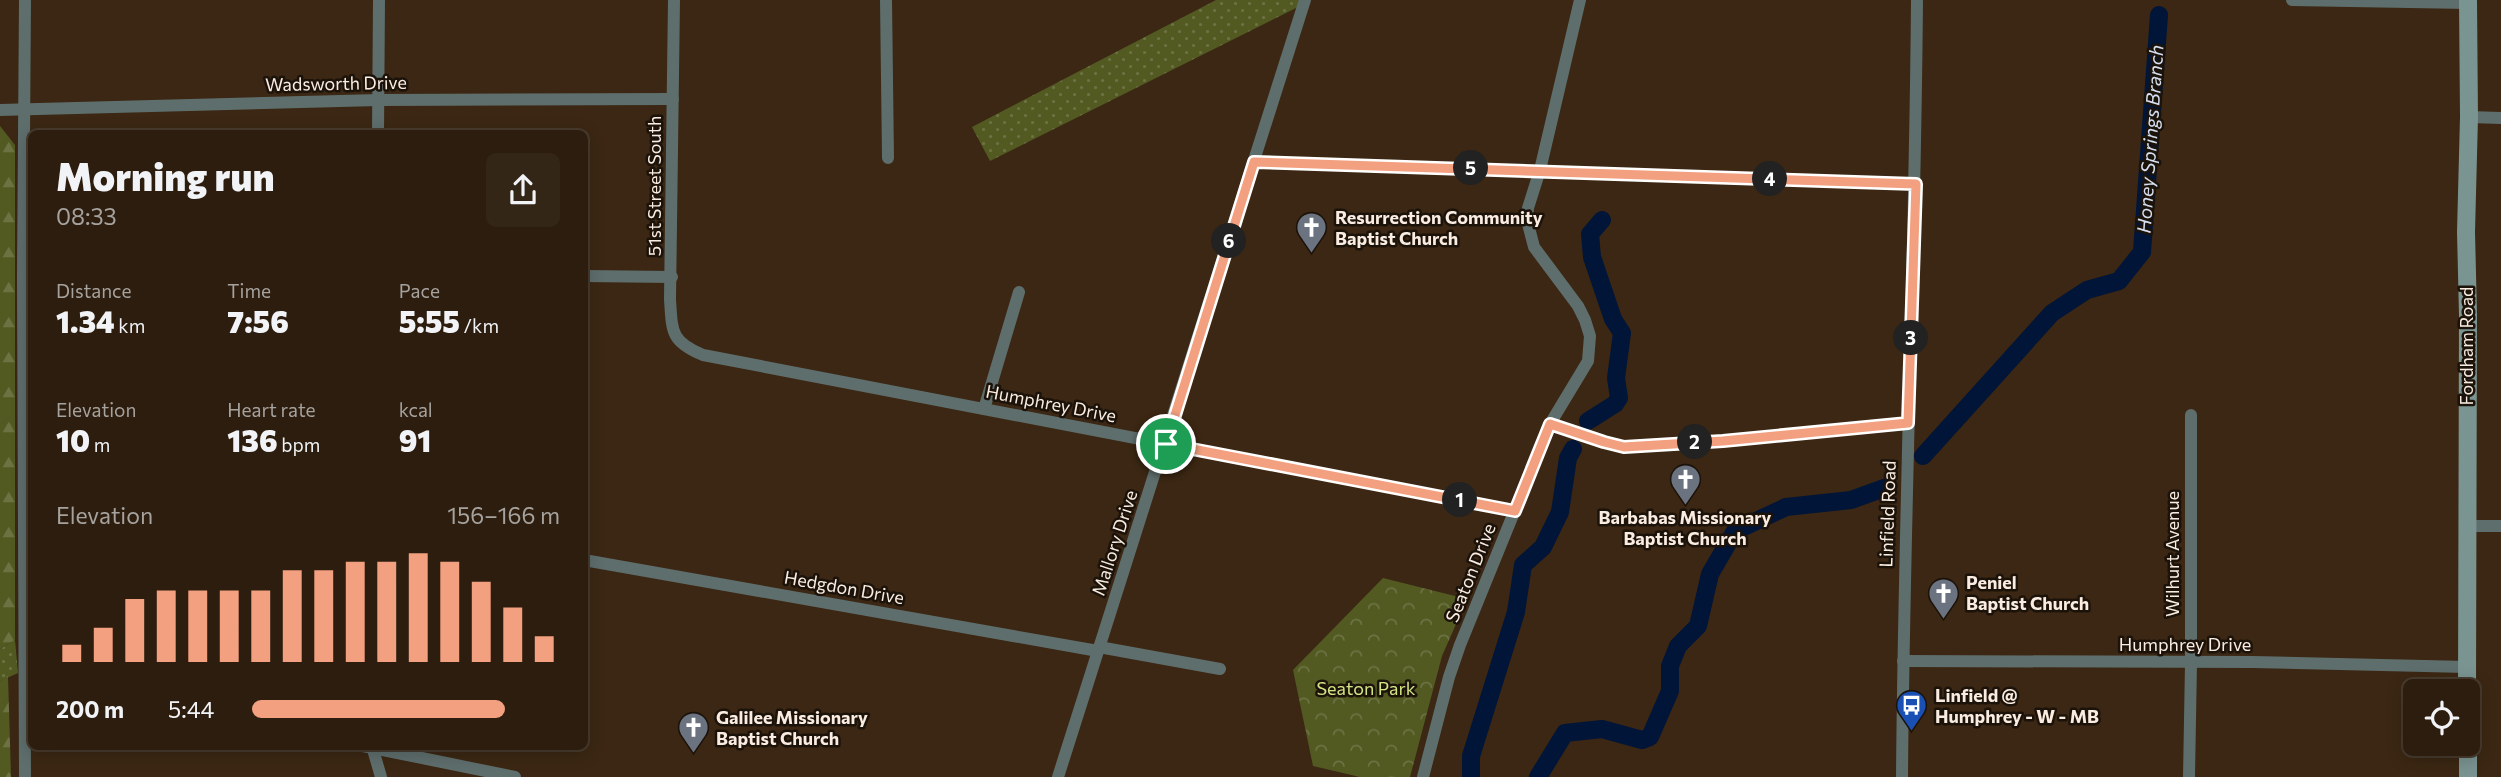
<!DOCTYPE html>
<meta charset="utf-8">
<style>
body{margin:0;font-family:Commissioner,sans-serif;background:#342617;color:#f1f3f6;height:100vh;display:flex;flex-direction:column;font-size:26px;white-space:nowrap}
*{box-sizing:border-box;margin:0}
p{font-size:23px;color:#a6a29e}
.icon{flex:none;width:38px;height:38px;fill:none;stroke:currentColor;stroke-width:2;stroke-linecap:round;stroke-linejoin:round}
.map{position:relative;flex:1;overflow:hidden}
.drawer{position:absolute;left:28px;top:130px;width:560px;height:620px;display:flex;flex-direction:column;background:#2c1d0e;border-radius:10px;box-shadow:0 4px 18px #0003,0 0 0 2px #483b2e}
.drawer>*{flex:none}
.tools{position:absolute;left:2403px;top:679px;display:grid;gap:14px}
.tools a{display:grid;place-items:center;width:77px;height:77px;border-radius:10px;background:#2c1d0e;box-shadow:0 4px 18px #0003,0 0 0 2px #483b2e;font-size:35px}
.pin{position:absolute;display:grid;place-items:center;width:60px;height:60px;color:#fff;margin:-30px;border:4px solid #fff;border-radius:50%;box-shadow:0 2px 7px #0007}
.km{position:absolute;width:35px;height:35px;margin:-18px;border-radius:50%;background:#222;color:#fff;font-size:19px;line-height:35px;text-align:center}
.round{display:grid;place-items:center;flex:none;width:74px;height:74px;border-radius:10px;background:#342617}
.head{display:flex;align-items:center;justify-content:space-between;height:119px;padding:0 28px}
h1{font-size:38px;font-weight:800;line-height:52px}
.stats{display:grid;grid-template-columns:repeat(3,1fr);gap:10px;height:119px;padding:7px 28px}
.stats div{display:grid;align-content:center}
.stats b{font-size:30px;font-weight:800}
.stats small{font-size:19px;font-weight:400}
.stats p{font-size:19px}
.chart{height:196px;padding:14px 28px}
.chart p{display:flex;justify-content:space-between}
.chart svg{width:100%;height:126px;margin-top:7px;stroke:#f2a07f;stroke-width:6}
ul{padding:0 28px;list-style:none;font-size:23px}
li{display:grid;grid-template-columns:112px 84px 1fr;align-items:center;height:52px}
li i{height:18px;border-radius:9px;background:#f2a07f}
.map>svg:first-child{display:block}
.grass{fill:url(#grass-dots)}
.forest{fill:url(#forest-firs)}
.park{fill:url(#park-crowns)}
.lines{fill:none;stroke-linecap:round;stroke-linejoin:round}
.river{stroke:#001538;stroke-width:18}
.street{stroke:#5e6e6c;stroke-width:12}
.secondary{stroke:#7a9491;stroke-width:18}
.route-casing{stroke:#fff;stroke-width:14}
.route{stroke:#f2a07f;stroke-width:9}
.labels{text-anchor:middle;stroke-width:5;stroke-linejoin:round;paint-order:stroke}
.street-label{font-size:18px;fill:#faece0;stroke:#1b120a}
.poi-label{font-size:18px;font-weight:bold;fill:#faece0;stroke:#1b120a;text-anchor:start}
.park-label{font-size:18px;fill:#d3e484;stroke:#1b120a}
.water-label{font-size:19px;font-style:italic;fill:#d6e0f0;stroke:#1b120a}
</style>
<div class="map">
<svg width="2501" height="777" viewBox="0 0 2501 777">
<defs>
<pattern id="grass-dots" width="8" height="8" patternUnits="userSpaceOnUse" patternTransform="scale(1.75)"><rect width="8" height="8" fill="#525a22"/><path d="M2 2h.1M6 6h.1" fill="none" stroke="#6c7242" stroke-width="1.8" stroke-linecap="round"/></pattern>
<pattern id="forest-firs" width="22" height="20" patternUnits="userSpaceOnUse" patternTransform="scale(1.75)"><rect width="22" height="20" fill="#525a22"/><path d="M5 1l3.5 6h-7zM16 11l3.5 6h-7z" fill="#6c7242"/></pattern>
<pattern id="park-crowns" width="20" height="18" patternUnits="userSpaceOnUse" patternTransform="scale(1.75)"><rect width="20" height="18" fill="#525a22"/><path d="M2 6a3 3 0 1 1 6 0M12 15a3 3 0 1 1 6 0" fill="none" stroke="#6c7242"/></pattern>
</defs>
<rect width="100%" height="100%" fill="#3b2713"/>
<g class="grass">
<polygon points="1216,0 1300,0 1298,7 990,161 972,127"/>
<polygon points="15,640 18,673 0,681 0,649"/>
</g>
<g class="forest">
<polygon points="0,126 15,145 15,640 0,649"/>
<polygon points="8,676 11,777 0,777 0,681"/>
</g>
<polygon class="park" points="1383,578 1467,599 1442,656 1410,777 1360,777 1313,766 1293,670"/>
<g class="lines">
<g class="river">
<polyline points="1588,421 1615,404 1619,398 1616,378 1622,333 1613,319 1592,257 1590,234 1602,220"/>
<polyline points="1923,456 2052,313 2087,290 2119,281 2142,252 2159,15"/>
<polyline points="1471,777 1471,756 1516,612 1523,565 1543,547 1560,512 1568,458 1573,449"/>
<polyline points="1538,777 1565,733 1602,729 1642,740 1650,737 1670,691 1670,666 1678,646 1698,626 1710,574 1735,531 1786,507 1851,500 1887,487"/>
</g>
<g class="street">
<path d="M674 0 670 299C672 332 671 342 703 355L1515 511"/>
<polyline points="886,0 888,158"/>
<polyline points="2292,0 2468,3"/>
<polyline points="0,110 378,100 673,99"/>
<polyline points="2469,117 2501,118"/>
<polyline points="378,133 379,0"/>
<polyline points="1254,162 1915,184"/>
<polyline points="584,276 672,277"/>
<polyline points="984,409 1019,292"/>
<polyline points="1550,424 1604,442 1624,447 1723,441 1908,423"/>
<polyline points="2467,526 2501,526"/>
<polyline points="584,560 1098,651"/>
<polyline points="1099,647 1220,669"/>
<polyline points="1903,661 2252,662 2467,667"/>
<polyline points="363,746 515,777"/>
<polyline points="372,746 381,777"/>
<polyline points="25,777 23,277 25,0"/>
<polyline points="1058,777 1305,0"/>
<polyline points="1423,777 1449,677 1460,645 1550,424 1588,361 1590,336 1585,320 1578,306 1534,247 1527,220 1528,208 1540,170 1580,0"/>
<path d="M1902 777C1904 518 1915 259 1917 0"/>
<polyline points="2189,777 2191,663 2191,415"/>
</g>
<g class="secondary">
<polyline points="2467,691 2468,315 2466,232 2469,117 2468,0"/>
<polyline points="2468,714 2468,777"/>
</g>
</g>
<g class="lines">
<defs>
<polygon id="route" points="1254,162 1916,184 1908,423 1723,441 1624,447 1604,442 1550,424 1515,511 1166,444"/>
</defs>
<use href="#route" class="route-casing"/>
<use href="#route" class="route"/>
</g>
<defs>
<symbol id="church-pin" viewBox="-11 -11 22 30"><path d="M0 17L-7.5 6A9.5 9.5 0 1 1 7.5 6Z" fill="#6b7280" stroke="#1b120a"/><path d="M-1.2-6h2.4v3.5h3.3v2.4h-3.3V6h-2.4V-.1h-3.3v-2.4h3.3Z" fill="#fff"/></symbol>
<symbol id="bus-pin" viewBox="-11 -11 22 30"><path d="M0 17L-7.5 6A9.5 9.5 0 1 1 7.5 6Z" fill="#1a4fb4" stroke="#1b120a"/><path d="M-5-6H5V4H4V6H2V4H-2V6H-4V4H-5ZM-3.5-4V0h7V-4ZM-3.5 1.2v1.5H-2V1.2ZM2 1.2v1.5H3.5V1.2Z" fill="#fff"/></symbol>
</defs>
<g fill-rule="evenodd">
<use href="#church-pin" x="1294" y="210" width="35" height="47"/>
<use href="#church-pin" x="1668" y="462" width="35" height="47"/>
<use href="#church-pin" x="1926" y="576" width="35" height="47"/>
<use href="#bus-pin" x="1894" y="688" width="35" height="47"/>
<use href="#church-pin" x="676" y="710" width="35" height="47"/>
</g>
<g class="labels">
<g class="street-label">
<text transform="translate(336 84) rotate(-1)" y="6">Wadsworth Drive</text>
<text transform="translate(655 186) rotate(-90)" y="6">51st Street South</text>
<text transform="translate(2467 346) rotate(-90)" y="6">Fordham Road</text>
<text transform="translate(1051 404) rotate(11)" y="6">Humphrey Drive</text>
<text transform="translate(1888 514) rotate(-88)" y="6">Linfield Road</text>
<text transform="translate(1115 543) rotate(-72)" y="6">Mallory Drive</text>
<text transform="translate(2173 554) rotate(-90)" y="6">Wilhurt Avenue</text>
<text transform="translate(1471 573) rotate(-68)" y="6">Seaton Drive</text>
<text transform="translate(844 588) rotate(10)" y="6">Hedgdon Drive</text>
<text x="2185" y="651">Humphrey Drive</text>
</g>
<g class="poi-label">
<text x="1335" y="224">Resurrection Community<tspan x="1335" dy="21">Baptist Church</tspan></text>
<text x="1685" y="524" text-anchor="middle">Barbabas Missionary<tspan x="1685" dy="21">Baptist Church</tspan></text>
<text x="1966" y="589">Peniel<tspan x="1966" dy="21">Baptist Church</tspan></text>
<text x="1935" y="702">Linfield @<tspan x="1935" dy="21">Humphrey - W - MB</tspan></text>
<text x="716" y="724">Galilee Missionary<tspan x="716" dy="21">Baptist Church</tspan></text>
</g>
<g class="park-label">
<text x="1366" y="695">Seaton Park</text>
</g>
<g class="water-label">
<text transform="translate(2150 139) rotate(-86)" y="7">Honey Springs Branch</text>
</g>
</g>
</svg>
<div class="tools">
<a><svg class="icon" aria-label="locate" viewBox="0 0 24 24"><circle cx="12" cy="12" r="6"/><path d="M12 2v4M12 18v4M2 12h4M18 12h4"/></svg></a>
</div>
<div class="pin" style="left:1166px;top:444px;background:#1e9e55"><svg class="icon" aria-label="arrive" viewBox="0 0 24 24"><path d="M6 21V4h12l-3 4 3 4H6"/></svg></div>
<b class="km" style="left:1460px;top:500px">1</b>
<b class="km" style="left:1695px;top:442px">2</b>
<b class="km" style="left:1911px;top:338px">3</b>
<b class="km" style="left:1770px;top:179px">4</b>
<b class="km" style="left:1471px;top:168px">5</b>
<b class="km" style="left:1229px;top:241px">6</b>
<section class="drawer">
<div class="head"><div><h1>Morning run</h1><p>08:33</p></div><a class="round"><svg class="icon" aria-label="share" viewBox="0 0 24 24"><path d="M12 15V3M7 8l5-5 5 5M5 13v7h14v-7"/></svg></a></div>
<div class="stats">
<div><p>Distance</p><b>1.34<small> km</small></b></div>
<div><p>Time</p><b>7:56</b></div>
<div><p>Pace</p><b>5:55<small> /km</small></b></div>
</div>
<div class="stats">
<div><p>Elevation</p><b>10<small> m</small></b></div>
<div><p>Heart rate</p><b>136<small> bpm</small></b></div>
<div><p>kcal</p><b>91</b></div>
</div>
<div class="chart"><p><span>Elevation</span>156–166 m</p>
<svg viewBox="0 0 160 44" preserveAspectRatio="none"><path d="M5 44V38M15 44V32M25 44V22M35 44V19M45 44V19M55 44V19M65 44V19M75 44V12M85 44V12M95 44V9M105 44V9M115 44V6M125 44V9M135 44V16M145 44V25M155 44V35"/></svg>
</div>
<ul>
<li><b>200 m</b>5:44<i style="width:82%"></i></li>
</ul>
</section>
</div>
